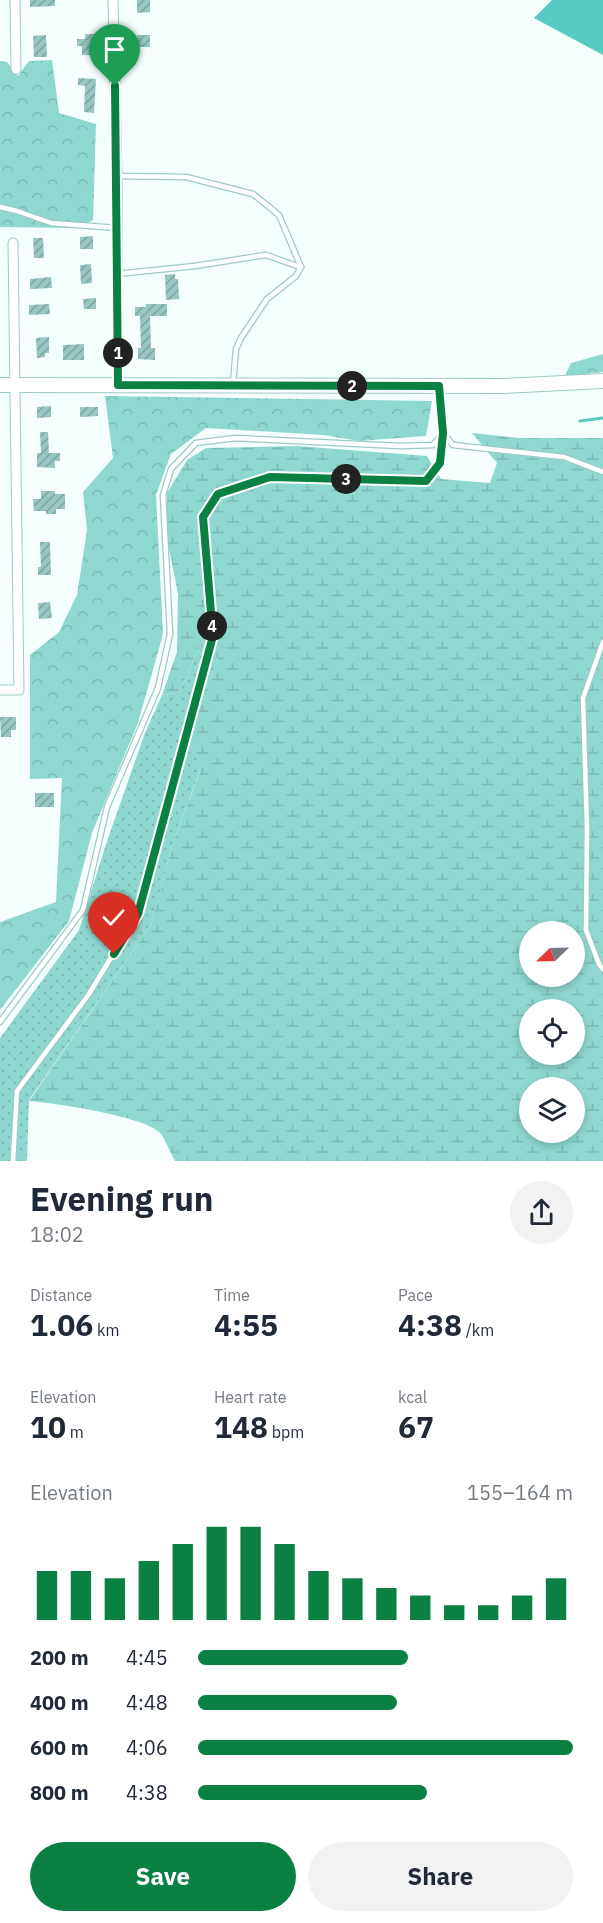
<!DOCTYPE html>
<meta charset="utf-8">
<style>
body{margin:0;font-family:"IBM Plex Sans",sans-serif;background:#f2f2f3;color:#1f2937;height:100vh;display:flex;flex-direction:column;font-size:22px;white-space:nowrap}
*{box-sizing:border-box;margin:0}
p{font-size:20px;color:#747a83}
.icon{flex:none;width:33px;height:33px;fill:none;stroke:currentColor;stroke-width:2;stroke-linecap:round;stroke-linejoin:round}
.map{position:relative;height:1161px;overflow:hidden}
.side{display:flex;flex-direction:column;background:#fff;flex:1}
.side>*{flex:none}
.needle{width:39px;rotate:247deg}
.tools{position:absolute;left:519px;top:921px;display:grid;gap:12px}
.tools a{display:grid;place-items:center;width:66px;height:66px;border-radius:50%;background:#fff;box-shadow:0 3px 9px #0003;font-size:30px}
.pin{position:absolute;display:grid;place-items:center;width:51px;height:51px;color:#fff;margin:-62px -26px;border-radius:50% 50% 50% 0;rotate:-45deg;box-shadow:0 0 6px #0007}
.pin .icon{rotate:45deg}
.km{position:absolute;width:30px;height:30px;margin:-15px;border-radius:50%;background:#222;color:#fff;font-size:16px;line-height:30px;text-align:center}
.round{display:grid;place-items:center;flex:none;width:63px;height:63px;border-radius:32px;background:#f2f2f3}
.summary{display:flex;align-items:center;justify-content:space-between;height:102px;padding:0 30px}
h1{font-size:33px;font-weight:700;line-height:45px}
.figures{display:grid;grid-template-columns:repeat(3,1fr);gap:9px;height:102px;padding:6px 30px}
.figures div{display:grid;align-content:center}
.figures b{font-size:30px;font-weight:700}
.figures small{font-size:16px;font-weight:400}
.figures p{font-size:16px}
.chart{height:168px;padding:12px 30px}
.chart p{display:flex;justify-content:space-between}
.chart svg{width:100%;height:108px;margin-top:6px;stroke:#0b8043;stroke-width:6}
.primary-button{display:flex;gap:12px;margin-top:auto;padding:12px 30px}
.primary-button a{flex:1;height:69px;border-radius:36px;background:#0b8043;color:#fff;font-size:24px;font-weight:700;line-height:69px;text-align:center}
.primary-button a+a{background:#f2f2f3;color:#1f2937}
ul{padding:0 30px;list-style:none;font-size:20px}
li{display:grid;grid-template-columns:96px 72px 1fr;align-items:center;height:45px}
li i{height:15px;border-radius:8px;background:#0b8043}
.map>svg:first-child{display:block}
.green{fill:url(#green-dots)}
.forest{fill:url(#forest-crowns)}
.wetland{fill:url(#wetland-marsh);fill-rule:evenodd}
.water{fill:#56cbc1}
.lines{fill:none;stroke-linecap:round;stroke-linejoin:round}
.stream{stroke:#56cbc1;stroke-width:3}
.building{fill:url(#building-hatch)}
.service-casing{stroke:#9ccbc6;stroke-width:7}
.minor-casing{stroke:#9ccbc6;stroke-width:11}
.secondary-casing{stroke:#9ccbc6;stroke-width:16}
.service{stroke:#fff;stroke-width:4.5}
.minor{stroke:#fff;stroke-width:9}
.secondary{stroke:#fff;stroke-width:14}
.route-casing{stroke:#fff;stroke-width:12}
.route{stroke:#0b8043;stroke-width:8}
</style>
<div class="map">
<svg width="603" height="1161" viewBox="0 0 603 1161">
<defs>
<pattern id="green-dots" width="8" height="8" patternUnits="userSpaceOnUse" patternTransform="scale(1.5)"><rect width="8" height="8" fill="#8fd8d0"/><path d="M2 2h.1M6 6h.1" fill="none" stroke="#7bbab4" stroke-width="1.8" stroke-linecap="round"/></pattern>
<pattern id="forest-crowns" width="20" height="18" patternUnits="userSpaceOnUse" patternTransform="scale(1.5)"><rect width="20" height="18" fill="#8fd8d0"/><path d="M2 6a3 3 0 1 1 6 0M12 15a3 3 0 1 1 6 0" fill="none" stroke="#7bbab4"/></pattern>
<pattern id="wetland-marsh" width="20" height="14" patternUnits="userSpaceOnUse" patternTransform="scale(1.5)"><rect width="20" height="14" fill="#8fd8d0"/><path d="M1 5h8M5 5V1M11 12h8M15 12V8" fill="none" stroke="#7bbab4"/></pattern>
<pattern id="building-hatch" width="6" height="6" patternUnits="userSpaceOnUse" patternTransform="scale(1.5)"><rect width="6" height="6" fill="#98c7c2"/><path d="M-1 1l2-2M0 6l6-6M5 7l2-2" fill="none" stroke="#7ca39f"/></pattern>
</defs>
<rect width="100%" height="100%" fill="#f4fefd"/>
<polygon class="green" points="202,642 218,659 190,726 200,771 174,839 151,925 29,1100 27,1161 0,1161 0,1038 79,930 107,841 145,733 162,695 179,693"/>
<g class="forest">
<polygon points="52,60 59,113 96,124 93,220 78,228 0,227 0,61 7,62 18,76 29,61"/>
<polygon points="603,354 603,372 565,376 571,363"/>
<polygon points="105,396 432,401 426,436 359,441 324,435 206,428 171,454 156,495 163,634 138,723 92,833 69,921 0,1010 0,922 56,902 62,778 30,779 30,655 59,632 77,595 87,530 83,492 113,458"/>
</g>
<path class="wetland" d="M472 433 519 438H603V1161H175C170 1153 166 1139 159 1132 142 1116 55 1103 29 1101L151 925 174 839 200 772 189 726 218 659 202 642 179 693 162 695 177 652 178 594 167 538V493L187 460 206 448 297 446 427 456 441 479 490 483 497 463ZM530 932H574V976H530ZM530 1010H574V1054H530ZM530 1088H574V1132H530Z"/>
<polygon class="water" points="552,0 603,0 603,55 534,18"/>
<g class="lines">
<polyline class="stream" points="580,421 603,418"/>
</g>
<g class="building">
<polygon points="30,0 55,0 55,6 30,7"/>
<polygon points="137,0 150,0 150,12 137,13"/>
<polygon points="85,34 95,34 95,55 82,55 82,46 77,46 77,39 85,39"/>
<polygon points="46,35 47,57 34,57 33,36"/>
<rect x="137" y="35" width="13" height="12"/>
<polygon points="78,78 96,79 94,113 84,112 85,86 78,85"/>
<polygon points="93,236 93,249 80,249 80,237"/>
<polygon points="33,238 43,238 44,258 34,258"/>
<polygon points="91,264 92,283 81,284 80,265"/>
<polygon points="175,274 175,279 178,279 179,299 166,300 165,275"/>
<polygon points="51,277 52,288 30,289 30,279"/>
<polygon points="96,298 96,309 84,309 83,299"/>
<polygon points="49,304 50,314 29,315 29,305"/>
<polygon points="146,304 167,304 167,316 150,316 151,348 155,348 155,360 138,359 138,348 141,348 140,316 135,316 135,307 146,307"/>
<polygon points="49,337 49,353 45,353 45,357 37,358 36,338"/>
<polygon points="84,344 84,360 63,360 63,345"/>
<polygon points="51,406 51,417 37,418 37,407"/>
<polygon points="80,407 98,407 98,416 80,417"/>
<polygon points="40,432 48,432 49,453 60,453 60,461 55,461 55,468 37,467 37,453 41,453"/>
<polygon points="41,491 55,491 55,494 65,494 65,509 56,509 56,514 46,514 46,511 34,511 33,499 41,499"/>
<polygon points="40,542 50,542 51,575 38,575 38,567 41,567"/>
<polygon points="50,602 52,618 39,619 38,603"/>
<polygon points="0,717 16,717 16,730 11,730 11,737 1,737"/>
<rect x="35" y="793" width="19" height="14"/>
</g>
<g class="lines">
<defs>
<g id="service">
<polyline points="117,176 186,177 253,194 279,215 301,267"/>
<polyline points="0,207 17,211 51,223 117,228"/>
<polyline points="117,274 195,266 266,255 300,267"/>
<polyline points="233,384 236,349 241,338 267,299 296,276 301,267"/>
<polyline points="443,433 453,445 564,457 603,472"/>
<polyline points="603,642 583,698 587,828 586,930 599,964 603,969"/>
<polyline points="0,1022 83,910 107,807 158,688 170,634 163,495 171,469 196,443 235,438 400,446 433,445 443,433 439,388"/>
<polyline points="13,1161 17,1091 89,994 138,913 213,636 203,517 218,494 270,477 426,481 440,463 443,433"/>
</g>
<g id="minor">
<polyline points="15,0 16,69"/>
<polyline points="113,0 117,172 118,385"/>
<polyline points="0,690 19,690 13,243"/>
</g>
<polyline id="secondary" points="0,385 503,386 603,381"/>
</defs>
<use href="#service" class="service-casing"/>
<use href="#minor" class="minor-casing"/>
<use href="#secondary" class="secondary-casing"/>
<use href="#service" class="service"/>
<use href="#minor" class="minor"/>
<use href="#secondary" class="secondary"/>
</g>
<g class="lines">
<defs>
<polyline id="route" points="114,954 138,914 213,636 203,517 218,494 270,477 426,481 440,463 443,433 439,386 118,385 115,86"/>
</defs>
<use href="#route" class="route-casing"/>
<use href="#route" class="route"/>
</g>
</svg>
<div class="tools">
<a><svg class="needle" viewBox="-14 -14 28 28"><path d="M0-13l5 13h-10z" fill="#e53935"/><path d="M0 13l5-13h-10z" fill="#747a83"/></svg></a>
<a><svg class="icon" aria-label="locate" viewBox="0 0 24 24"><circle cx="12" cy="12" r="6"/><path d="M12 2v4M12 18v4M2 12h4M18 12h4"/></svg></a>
<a><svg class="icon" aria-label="layers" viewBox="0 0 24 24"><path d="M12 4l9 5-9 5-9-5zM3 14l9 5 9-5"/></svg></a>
</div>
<div class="pin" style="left:115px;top:86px;background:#1e9e55"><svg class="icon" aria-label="arrive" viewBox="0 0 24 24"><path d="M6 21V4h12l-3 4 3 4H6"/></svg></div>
<div class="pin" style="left:114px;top:954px;background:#d93025"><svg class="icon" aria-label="check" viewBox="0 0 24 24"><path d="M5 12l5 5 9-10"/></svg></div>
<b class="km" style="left:118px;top:353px">1</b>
<b class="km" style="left:352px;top:386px">2</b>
<b class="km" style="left:346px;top:479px">3</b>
<b class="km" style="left:212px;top:626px">4</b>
</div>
<section class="side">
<div class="summary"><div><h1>Evening run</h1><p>18:02</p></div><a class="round"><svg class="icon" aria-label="share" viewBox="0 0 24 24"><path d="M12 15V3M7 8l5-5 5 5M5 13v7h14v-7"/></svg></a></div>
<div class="figures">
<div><p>Distance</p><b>1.06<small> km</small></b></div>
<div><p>Time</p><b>4:55</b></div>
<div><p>Pace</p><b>4:38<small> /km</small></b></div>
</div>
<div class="figures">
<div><p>Elevation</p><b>10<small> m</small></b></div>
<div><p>Heart rate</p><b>148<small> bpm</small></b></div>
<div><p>kcal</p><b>67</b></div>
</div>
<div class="chart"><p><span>Elevation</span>155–164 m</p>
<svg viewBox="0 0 160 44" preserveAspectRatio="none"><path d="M5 44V24M15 44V24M25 44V27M35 44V20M45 44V13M55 44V6M65 44V6M75 44V13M85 44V24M95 44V27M105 44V31M115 44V34M125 44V38M135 44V38M145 44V34M155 44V27"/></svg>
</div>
<ul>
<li><b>200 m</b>4:45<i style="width:56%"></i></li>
<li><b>400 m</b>4:48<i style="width:53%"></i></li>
<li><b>600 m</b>4:06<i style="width:100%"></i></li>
<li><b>800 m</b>4:38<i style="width:61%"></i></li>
</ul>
<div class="primary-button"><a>Save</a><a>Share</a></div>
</section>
